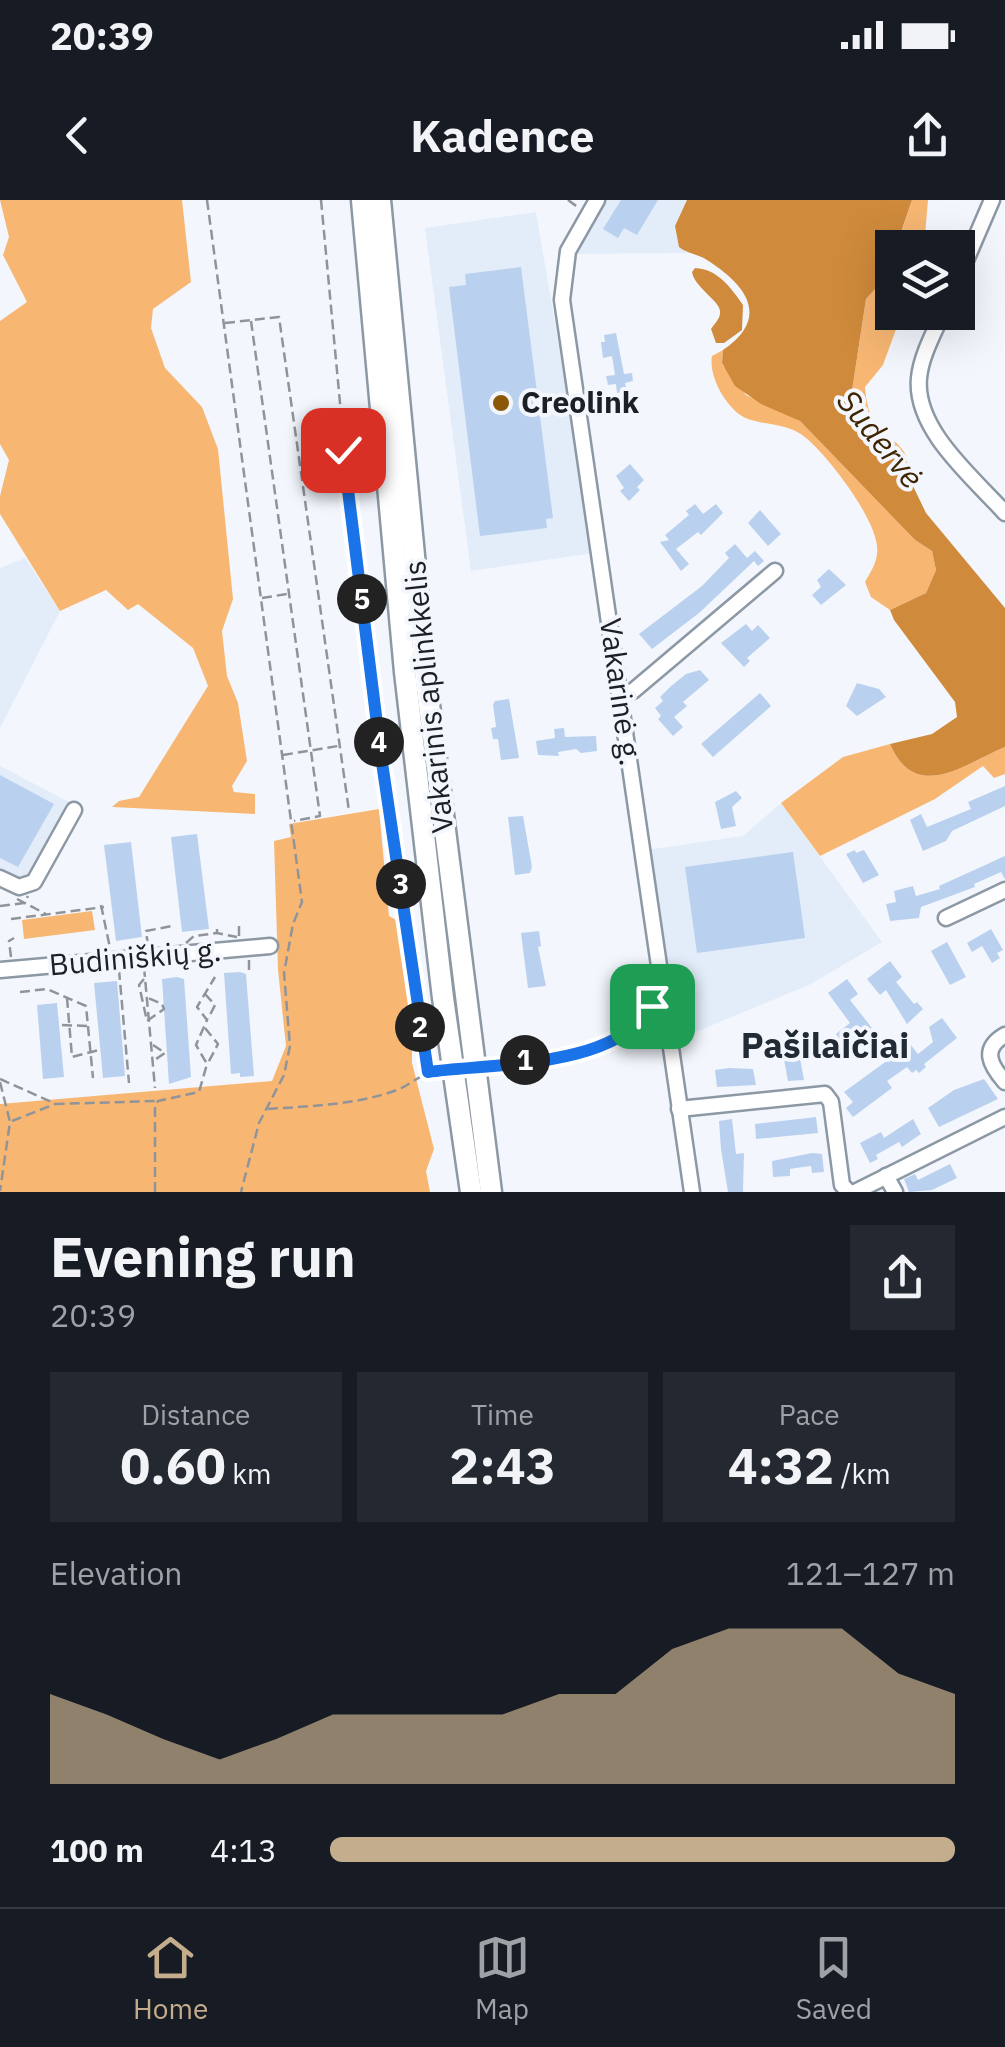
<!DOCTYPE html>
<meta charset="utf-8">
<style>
body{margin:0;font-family:"IBM Plex Sans",sans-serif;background:#242831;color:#f1f3f6;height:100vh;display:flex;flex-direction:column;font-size:38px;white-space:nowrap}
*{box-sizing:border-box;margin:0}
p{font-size:32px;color:#9ea1a6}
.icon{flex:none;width:55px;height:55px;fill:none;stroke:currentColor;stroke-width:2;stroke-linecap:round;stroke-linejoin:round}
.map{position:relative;height:992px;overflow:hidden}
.drawer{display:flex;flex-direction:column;background:#171b24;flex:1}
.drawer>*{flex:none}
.controls{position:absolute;left:875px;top:30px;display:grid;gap:20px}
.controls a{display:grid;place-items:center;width:100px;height:100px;border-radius:0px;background:#171b24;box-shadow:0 10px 40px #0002;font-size:50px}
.pin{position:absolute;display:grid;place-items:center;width:85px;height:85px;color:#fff;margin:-42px;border-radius:20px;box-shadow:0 5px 15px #0006}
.km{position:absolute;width:50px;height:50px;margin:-25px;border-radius:50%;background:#222;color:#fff;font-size:28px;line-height:50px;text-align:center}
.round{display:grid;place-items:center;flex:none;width:105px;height:105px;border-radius:0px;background:#242831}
.summary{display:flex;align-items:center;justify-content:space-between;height:170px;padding:0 50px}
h1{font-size:55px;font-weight:700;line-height:75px}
.figures{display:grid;grid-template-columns:repeat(3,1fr);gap:15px;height:170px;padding:10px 50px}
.figures div{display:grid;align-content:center;border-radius:0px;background:#242831;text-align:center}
.figures b{font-size:50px;font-weight:700}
.figures small{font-size:28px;font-weight:400}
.figures p{font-size:28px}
.chart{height:280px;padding:20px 50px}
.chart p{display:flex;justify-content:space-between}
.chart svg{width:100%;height:180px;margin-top:10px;fill:#c4ad8c;opacity:.7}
ul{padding:0 50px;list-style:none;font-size:32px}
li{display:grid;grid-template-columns:160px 120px 1fr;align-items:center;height:75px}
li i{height:25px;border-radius:12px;background:#c4ad8c}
.status{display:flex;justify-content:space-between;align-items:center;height:70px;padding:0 50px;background:#171b24;direction:ltr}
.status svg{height:28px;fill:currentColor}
header{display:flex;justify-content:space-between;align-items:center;height:130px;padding:0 50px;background:#171b24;font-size:45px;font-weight:700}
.dock{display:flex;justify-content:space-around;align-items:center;height:140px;border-top:2px solid #363941;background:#171b24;font-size:28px;color:#9ea1a6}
.dock a{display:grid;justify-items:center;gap:5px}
.dock .current{color:#c4ad8c}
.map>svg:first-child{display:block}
.built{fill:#e3ecf9}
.green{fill:#f7b773}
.water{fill:#cf8a3b}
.building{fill:#b9d1ef}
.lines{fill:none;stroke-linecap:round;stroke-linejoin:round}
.minor-casing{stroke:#8d98a5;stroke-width:19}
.highway-casing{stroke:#8d98a5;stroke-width:25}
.path{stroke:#909499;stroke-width:2.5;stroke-dasharray:10 5;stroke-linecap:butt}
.minor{stroke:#fff;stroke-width:14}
.highway{stroke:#fff;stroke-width:20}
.path-bridge{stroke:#909499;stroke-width:2.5;stroke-dasharray:10 5;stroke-linecap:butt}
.route-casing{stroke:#fff;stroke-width:20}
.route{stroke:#1a73e8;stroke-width:12}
.poi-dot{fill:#8d570a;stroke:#f3f7fd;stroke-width:4}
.labels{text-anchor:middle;stroke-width:8;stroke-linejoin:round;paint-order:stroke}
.poi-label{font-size:30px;font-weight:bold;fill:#1c2025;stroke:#f3f7fd;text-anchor:start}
.street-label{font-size:30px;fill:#1c2025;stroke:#f3f7fd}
.water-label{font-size:32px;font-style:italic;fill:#402502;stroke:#f3f7fd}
.quarter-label{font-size:35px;font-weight:bold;fill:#222b35;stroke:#f3f7fd}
</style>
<div class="status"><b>20:39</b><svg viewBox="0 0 49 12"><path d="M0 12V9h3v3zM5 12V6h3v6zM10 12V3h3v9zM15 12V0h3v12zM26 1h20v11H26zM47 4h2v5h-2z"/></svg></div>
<header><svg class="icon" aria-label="back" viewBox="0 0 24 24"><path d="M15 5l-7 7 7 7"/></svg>Kadence<svg class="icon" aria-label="share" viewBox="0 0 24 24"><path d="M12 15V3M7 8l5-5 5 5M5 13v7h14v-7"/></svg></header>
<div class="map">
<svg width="1005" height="992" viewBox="0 0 1005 992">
<rect width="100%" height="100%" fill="#f3f7fd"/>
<g class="built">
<polygon points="604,0 687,0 675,26 679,46 687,53 572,54"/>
<polygon points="536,12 594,353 471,371 425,28"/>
<polygon points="25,358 60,411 0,528 0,368"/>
<polygon points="0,566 73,604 27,682 0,673"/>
<polygon points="781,603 882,742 811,784 674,841 647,650 743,636"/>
</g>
<g class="green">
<polygon points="0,0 182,0 191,82 153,109 151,128 165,168 202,207 218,249 233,399 222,431 227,476 238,503 247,561 232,586 234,592 255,594 255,614 112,607 119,601 139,597 208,486 193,448 138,404 128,410 106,390 60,411 0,314 0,296 9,260 0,244 0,121 27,102 3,55 9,37"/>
<polygon points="912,0 928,0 924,47 896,48"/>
<path d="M892 57V112L902 113 883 165 865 187C866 201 869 217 878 227 892 241 915 251 905 274 894 241 859 231 851 197L866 99 886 77Z"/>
<path d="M723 150 722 164 746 195 800 221 915 340 932 351 936 370 926 393 890 410 871 397 865 382C870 373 876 364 877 354 882 325 828 256 806 238 788 223 769 226 748 219 728 212 708 177 712 156Z"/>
<path d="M890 544C916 604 964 564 1005 547V574L994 578 983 566 935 599 820 656 781 603 843 557Z"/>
<polygon points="379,609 389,716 400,722 412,798 412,863 434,949 426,971 430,992 0,992 0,904 272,881 286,846 278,770 274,641 291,637 289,624"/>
<polygon points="92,711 95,730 24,739 22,720"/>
</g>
<g class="water">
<path d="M687 0H912L896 47 892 48 886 77 866 99 851 197 855 212 900 259 926 313 1005 408V547C964 564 916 604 890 544L932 534 957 517 955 502 894 420 890 410 926 393 936 370 932 351 915 340 800 221 761 204 735 186 722 163 723 150C770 118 748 86 707 60 698 54 688 54 679 47L675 26Z"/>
<path d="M695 68C718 69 731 88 743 105L742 130 724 143H716L711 129C714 124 719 120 720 114 723 102 695 89 692 72Z"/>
</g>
<g class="building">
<polygon points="621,0 658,0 637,35 624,28 618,38 603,29"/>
<polygon points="521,67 553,318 546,319 547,328 480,336 449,87 466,85 465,74"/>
<polygon points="616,133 624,174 632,173 633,181 625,183 627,191 617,193 616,184 608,185 606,176 615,175 612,156 603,158 601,142 605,142 604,135"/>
<polygon points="630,264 644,280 637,287 640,290 629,301 620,291 624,288 616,276"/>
<polygon points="695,304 703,314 716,304 723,313 701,335 698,332 676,349 689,364 681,371 660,342 669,340 665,335 689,315 686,311"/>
<polygon points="760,310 781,334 768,346 748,323"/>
<polygon points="735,344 747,358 755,351 764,361 758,366 754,361 699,413 652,449 639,434 702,386 729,358 725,353"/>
<polygon points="829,369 846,385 821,405 812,395 821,387 817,380"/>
<polygon points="746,424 752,431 758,425 770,438 747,458 750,461 744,467 721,443"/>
<polygon points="700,470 709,480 683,502 687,506 674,517 683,527 673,536 658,519 661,516 655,508 663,501 660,497 670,487 686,474"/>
<polygon points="857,483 879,489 886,497 857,516 846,506"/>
<polygon points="760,493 771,506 713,557 701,544"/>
<polygon points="509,499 519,558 501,560 498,539 493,539 491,528 496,527 493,505 495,501"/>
<polygon points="564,528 565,537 596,536 597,551 581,553 576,549 558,552 559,556 538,555 536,541 555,538 554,529"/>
<polygon points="0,575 54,604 18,667 0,658"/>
<polygon points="1005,586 1005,606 952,631 946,641 923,651 910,620 921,614 927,627 971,609 968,602"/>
<polygon points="736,591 742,598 732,607 736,626 721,629 715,602"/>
<polygon points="523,616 532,667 530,673 515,675 508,617"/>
<polygon points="197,634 209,729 182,732 171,637"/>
<polygon points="131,642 142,737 116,741 104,645"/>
<polygon points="855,650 856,653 864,650 879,675 863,683 846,654"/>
<polygon points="793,652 805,738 697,753 685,667"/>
<polygon points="1005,656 1005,679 1001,672 974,684 975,687 921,707 919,718 890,721 886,704 896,702 894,691 913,686 916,696 940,689 939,686"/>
<polygon points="991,729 1003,750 997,753 1000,758 992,763 982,746 972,752 967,743"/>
<polygon points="539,731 541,746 538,747 546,786 528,788 521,733"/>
<polygon points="947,742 966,777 950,785 931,751"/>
<polygon points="890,761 902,777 896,782 914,804 917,802 923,809 907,824 886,790 880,795 867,779"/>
<polygon points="240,772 246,774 254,876 240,877 240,873 231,874 224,773"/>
<polygon points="177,777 184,779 191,877 169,884 162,779"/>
<polygon points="847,779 858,794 850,800 872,828 852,843 858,850 850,857 836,834 850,823 828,793"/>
<polygon points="117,781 125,876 103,878 94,783"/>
<polygon points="57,803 64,877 43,879 37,805"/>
<polygon points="942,818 957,838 924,864 926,867 919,873 916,870 912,873 907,867 887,881 892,888 853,917 846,908 853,902 844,892 910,844 918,854 933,842 929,827"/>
<polygon points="797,842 804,880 788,881 781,844"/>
<polygon points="729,868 753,869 756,885 717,887 715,870"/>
<polygon points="984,879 998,899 939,927 928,908 954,890"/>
<polygon points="816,917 818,933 756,939 755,924"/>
<polygon points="732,919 736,954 744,953 743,992 728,992 721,949 719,921"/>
<polygon points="913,919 921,934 902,947 899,942 876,955 878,959 870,963 860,943 881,932 884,938"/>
<polygon points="812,953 822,954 824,972 812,973 811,966 796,968 790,969 790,976 773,977 772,961"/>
<polygon points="950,964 957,978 932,990 909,992 904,979 915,974 918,980"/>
</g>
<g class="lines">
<defs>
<g id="minor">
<polyline points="597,0 568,51 562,100 692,992"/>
<polyline points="958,79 992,0"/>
<path d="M943 112C934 133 921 156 919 178 914 230 974 278 1005 313"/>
<polyline points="620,495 633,491 775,371"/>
<polyline points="0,678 19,687 34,682 74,610"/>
<polyline points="946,718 1005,690"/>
<polyline points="0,770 270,746"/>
<path d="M1005 835C981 849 990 865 1005 882"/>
<polyline points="679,909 825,894 831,902 842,985 849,992"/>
<polyline points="886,976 895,992"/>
<polyline points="855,992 1005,917"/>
</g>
<g id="highway">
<polyline points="362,0 405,472 443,798 471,992"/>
<polyline points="380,0 426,481 491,992"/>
</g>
</defs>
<use href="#minor" class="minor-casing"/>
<use href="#highway" class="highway-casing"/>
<g class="path">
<polyline points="207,0 302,702 293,724 284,773 290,846 284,875 259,923 241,992"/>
<polyline points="321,0 352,331 381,556 428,872"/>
<polyline points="568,0 579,8"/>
<polyline points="251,121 320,616 294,621"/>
<polyline points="225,123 279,117 349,611"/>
<polyline points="262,398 287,394"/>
<polyline points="283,555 338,546"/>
<polyline points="17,699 46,714"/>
<polyline points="101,705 110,748"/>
<polyline points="0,706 24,703 28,696"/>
<polyline points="11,719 104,707"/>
<polyline points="217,729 217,733 237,737"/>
<polyline points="239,736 239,726"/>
<polyline points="186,743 194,736 217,733"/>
<polyline points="148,746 146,731 172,726"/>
<polyline points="11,757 9,741 14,738"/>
<polyline points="144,767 155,888"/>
<polyline points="119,770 129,883"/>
<polyline points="249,770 249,757"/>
<polyline points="144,779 139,785 147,821 164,809 162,804 148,798"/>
<polyline points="20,792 47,789 86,806 93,878"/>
<polyline points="205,794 215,805 208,819"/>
<polyline points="67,798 72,857 99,850"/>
<polyline points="62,825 87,826"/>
<polyline points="205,828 218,844 208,863"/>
<polyline points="153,845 165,853 153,861"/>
<path d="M495 864C547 858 626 859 653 804"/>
<polyline points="0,879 56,904 156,901"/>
<polyline points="0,882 10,922 0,991"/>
<path d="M268 909C311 906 356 905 397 890 410 885 419 875 433 872"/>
<polyline points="12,921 55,904"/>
<polyline points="155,992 155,906 158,901 199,892 207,864 196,845 207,820 197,807 215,777"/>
</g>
<use href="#minor" class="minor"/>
<use href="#highway" class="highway"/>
<polyline class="path-bridge" points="433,872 495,864"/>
</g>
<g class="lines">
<defs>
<path id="route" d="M343 250 381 556 428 872C492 863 615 869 652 806"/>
</defs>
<use href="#route" class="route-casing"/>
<use href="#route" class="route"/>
</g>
<circle class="poi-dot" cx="501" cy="203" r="10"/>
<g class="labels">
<g class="poi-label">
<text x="521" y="213">Creolink</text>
</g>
<g class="street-label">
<text transform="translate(620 492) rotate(82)" y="10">Vakarinė g.</text>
<text transform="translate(429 497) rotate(-96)" y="10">Vakarinis aplinkkelis</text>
<text transform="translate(135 758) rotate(-5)" y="10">Budiniškių g.</text>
</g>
<g class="water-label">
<text transform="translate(880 239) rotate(51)" y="11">Sudervė</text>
</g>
<g class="quarter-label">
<text x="825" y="858">Pašilaičiai</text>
</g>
</g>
</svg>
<div class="controls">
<a><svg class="icon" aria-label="layers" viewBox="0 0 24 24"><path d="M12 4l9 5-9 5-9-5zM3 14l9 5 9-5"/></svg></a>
</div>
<div class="pin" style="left:652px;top:806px;background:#1e9e55"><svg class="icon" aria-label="arrive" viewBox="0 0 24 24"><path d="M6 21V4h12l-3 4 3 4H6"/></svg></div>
<div class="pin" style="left:343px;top:250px;background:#d93025"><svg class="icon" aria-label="check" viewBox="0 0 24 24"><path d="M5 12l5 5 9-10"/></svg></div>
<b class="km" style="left:525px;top:860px">1</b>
<b class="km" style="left:420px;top:827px">2</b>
<b class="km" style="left:401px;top:684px">3</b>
<b class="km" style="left:379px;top:542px">4</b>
<b class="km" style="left:362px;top:399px">5</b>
</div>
<section class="drawer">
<div class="summary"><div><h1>Evening run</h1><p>20:39</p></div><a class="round"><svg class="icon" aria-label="share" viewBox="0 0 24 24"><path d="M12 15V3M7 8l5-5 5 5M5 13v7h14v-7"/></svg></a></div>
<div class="figures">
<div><p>Distance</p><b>0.60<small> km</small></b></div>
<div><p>Time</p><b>2:43</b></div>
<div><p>Pace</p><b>4:32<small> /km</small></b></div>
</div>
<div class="chart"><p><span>Elevation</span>121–127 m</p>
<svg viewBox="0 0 160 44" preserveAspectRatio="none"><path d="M0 44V22L10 27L20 33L30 38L40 33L50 27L60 27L70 27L80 27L90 22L100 22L110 11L120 6L130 6L140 6L150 17L160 22V44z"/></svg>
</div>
<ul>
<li><b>100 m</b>4:13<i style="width:100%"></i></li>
</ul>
</section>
<nav class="dock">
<a class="current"><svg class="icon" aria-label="home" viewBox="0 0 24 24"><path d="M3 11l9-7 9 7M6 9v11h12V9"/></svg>Home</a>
<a><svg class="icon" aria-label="map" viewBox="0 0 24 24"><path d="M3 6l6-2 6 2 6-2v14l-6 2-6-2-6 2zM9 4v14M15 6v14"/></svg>Map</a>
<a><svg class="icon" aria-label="saved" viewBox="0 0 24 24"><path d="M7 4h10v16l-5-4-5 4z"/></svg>Saved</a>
</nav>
